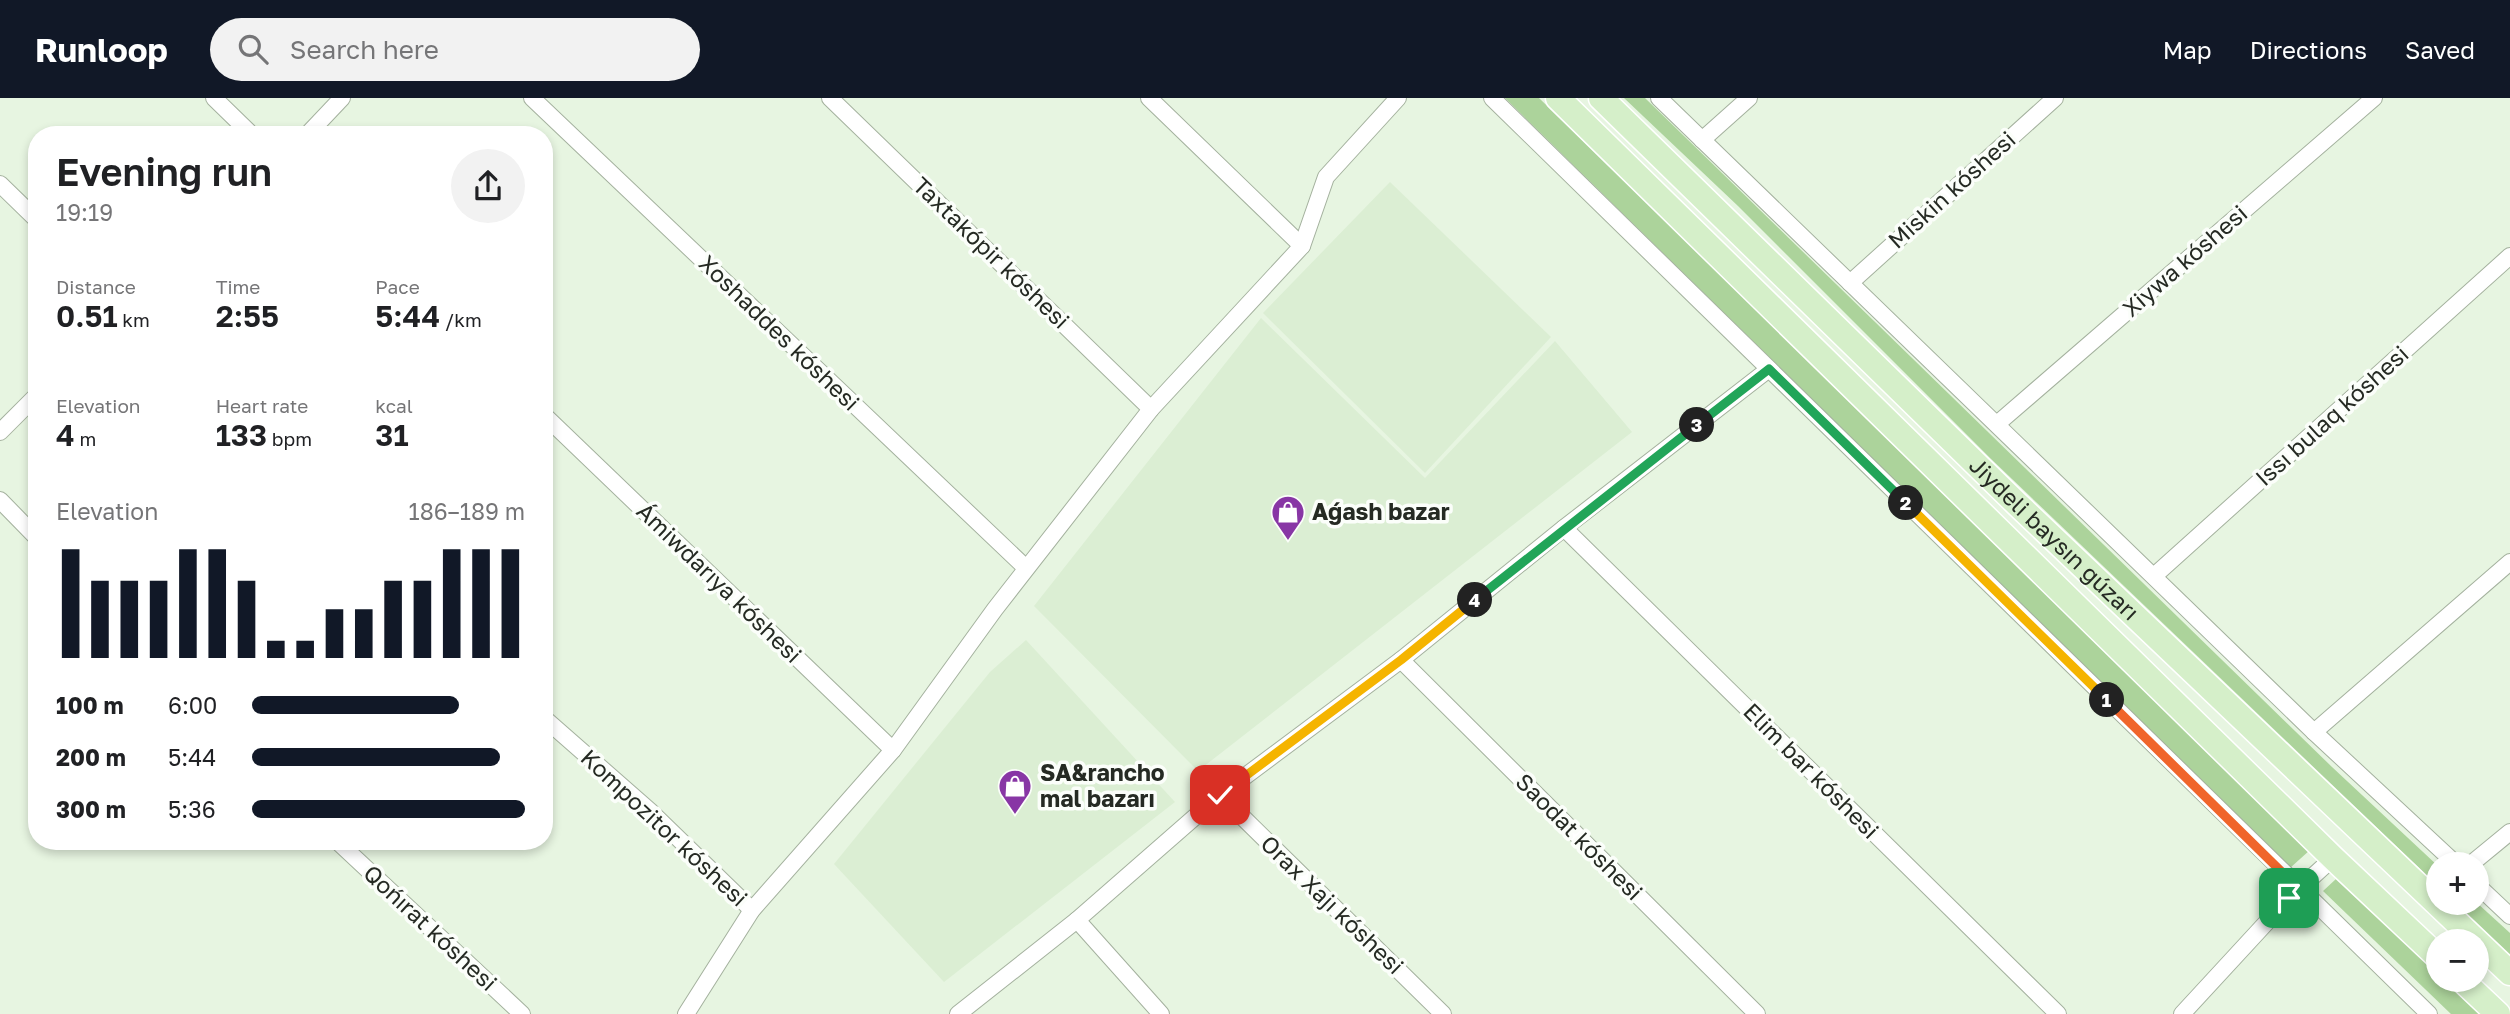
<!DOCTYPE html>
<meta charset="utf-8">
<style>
body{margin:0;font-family:"Golos Text",sans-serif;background:#f2f2f2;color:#202124;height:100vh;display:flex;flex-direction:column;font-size:26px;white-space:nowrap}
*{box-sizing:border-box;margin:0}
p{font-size:23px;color:#757577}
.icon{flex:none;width:38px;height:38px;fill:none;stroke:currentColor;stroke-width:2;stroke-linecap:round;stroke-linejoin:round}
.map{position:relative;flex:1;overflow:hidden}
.panel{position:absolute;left:28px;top:28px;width:525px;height:724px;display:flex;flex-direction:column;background:#fff;border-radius:28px;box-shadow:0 4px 10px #0003}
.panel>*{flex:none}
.tools{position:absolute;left:2426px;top:754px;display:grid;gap:14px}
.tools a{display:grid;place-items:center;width:63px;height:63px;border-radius:50%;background:#fff;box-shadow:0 4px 10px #0003;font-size:35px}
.pin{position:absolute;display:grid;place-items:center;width:60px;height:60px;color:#fff;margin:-30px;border-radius:14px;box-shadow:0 4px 10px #0006}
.km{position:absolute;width:35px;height:35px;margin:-18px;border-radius:50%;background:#222;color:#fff;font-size:19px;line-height:35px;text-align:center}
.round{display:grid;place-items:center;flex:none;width:74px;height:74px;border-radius:37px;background:#f2f2f2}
.headline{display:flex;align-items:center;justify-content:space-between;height:119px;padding:0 28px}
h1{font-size:38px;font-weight:600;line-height:52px}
.stats{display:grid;grid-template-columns:repeat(3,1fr);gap:10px;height:119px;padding:7px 28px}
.stats div{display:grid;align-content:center}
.stats b{font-size:30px;font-weight:600}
.stats small{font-size:19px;font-weight:400}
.stats p{font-size:19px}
.chart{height:196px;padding:14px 28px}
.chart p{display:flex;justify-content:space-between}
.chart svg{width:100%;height:126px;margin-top:7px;stroke:#111827;stroke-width:6}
ul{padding:0 28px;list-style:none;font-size:23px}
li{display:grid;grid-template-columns:112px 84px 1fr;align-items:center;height:52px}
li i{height:18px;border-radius:9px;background:#111827}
header{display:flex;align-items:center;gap:42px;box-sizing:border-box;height:98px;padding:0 35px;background:#111827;color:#fff}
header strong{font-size:33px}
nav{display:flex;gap:38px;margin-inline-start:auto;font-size:24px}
.search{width:490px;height:63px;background:#f2f2f2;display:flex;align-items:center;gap:18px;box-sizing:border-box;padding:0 24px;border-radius:38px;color:#757577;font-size:26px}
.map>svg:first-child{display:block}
.built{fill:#dbeed3}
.green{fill:#acd39b}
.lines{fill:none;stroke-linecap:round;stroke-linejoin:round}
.street-casing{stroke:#a4b19e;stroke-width:18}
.primary-casing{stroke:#fff;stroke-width:27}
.street{stroke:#fff;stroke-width:16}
.primary{stroke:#d5efc9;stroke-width:24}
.split-1-casing{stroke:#fff;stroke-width:14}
.split-2-casing{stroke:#fff;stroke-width:14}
.split-3-casing{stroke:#fff;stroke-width:14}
.split-4-casing{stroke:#fff;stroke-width:14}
.split-5-casing{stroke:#fff;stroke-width:14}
.split-1{stroke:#f0652b;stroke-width:9}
.split-2{stroke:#f5b400;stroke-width:9}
.split-3{stroke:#22a559;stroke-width:9}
.split-4{stroke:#22a559;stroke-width:9}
.split-5{stroke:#f5b400;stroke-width:9}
.labels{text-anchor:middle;stroke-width:7;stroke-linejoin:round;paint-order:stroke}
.street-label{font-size:23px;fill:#252a23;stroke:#fbfefa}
.poi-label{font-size:23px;font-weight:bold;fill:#252a23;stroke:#fbfefa;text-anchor:start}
</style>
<header>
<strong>Runloop</strong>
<div class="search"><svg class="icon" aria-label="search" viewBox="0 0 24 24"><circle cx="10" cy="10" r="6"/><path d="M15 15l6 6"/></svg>Search here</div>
<nav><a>Map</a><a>Directions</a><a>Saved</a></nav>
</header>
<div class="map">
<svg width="2510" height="916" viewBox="0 0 2510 916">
<rect width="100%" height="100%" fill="#e7f5e1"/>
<g class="built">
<polygon points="1390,84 1551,239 1425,375 1263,215"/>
<polygon points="1261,220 1425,380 1555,243 1632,334 1198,673 1034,508"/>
<polygon points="1026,542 1175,704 944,884 834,766 990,574"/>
</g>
<g class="green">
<polygon points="1505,0 1539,0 2310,752 2290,770"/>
<polygon points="1624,0 1645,0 2332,669 2438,768 2438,788 1990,360 1738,108"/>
<polygon points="2336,781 2438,876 2438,882 2445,882 2481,916 2451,916 2323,793"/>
<polygon points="2476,804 2510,835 2510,857 2455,805"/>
</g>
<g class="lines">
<defs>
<g id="street">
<polyline points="214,0 252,37"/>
<polyline points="532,0 1026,470"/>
<polyline points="830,0 1151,311"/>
<polyline points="1149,0 1302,148"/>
<polyline points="1492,0 2429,916"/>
<polyline points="1659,0 2314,634 2456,766"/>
<polyline points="307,37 342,0"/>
<polyline points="1702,42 1749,0"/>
<polyline points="0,86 37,122"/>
<polyline points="1850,185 2055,0"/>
<polyline points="544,317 893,652"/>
<polyline points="1997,326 2374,0"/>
<polyline points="0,334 37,297"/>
<polyline points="0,402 37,440"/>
<polyline points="1564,430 2058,916"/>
<polyline points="2154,478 2510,158"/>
<polyline points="1401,562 1757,916"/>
<polyline points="544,620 650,713 752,812"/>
<polyline points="2314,634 2510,464"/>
<polyline points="1220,697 1443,916"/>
<polyline points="338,744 522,916"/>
<polyline points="2471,766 2510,734"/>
<polyline points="2476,786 2510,818"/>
<polyline points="1077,822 1161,916"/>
<polyline points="686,916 752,812 893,652 995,511 1151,311 1302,148 1326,79 1398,0"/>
<polyline points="958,916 1077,822 1220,697 1401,562 1564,430 1769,271"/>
<polyline points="2182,916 2289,800 2333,760"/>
</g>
<g id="primary">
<polyline points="1558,0 2333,760 2438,859"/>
<path id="s1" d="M1601 0 2017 406 2510 875"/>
<polyline points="2462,882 2498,916"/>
</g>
</defs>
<use href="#street" class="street-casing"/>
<use href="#primary" class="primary-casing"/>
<use href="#street" class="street"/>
<use href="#primary" class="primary"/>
</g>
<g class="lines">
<defs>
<polyline id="split-1" points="2107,602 2298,790 2289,800"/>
<polyline id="split-2" points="1906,405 2107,602"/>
<polyline id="split-3" points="1697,327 1769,271 1906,405"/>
<polyline id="split-4" points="1475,502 1697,327"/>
<polyline id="split-5" points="1220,697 1401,562 1475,502"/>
</defs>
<use href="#split-1" class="split-1-casing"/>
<use href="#split-2" class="split-2-casing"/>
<use href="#split-3" class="split-3-casing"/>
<use href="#split-4" class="split-4-casing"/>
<use href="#split-5" class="split-5-casing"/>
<use href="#split-1" class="split-1"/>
<use href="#split-2" class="split-2"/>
<use href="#split-3" class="split-3"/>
<use href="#split-4" class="split-4"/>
<use href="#split-5" class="split-5"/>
</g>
<defs>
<symbol id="shop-pin" viewBox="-11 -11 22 30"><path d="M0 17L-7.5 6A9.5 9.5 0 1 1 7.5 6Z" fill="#8836a5" stroke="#fbfefa"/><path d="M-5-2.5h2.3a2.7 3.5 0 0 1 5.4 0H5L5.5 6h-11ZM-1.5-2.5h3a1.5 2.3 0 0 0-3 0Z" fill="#fff"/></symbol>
</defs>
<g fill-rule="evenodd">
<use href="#shop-pin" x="1269" y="395" width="38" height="52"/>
<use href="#shop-pin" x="996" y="669" width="38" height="52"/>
</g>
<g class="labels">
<g class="street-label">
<text transform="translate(1952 92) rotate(-42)" y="8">Miskin kóshesi</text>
<text transform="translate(991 155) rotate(44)" y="8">Taxtakópir kóshesi</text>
<text transform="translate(2185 163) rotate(-41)" y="8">Xiywa kóshesi</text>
<text transform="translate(779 235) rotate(44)" y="8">Xoshaddes kóshesi</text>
<text transform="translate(2332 318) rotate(-42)" y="8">Issı bulaq kóshesi</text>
<text dy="8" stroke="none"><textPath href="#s1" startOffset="632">Jiydeli baysın gúzarı</textPath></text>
<text transform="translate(719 485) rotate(44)" y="8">Ámiwdarıya kóshesi</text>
<text transform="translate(1811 673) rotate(45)" y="8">Elim bar kóshesi</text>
<text transform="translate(664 730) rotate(43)" y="8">Kompozitor kóshesi</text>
<text transform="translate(1579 739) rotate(45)" y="8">Saodat kóshesi</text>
<text transform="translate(1332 807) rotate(44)" y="8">Orax Xajı kóshesi</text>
<text transform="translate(430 830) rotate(43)" y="8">Qońırat kóshesi</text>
</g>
<g class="poi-label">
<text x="1312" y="422">Aǵash bazar</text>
<text x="1040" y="683">SA&amp;rancho<tspan x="1040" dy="26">mal bazarı</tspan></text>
</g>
</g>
</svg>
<div class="tools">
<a>+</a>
<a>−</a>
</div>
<div class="pin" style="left:2289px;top:800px;background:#1e9e55"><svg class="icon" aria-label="arrive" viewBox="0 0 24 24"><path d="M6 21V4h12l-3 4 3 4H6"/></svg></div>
<div class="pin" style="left:1220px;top:697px;background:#d93025"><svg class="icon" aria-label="check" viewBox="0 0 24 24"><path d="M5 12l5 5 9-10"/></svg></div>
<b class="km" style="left:2107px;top:602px">1</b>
<b class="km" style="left:1906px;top:405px">2</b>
<b class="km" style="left:1697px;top:327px">3</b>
<b class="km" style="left:1475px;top:502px">4</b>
<section class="panel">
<div class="headline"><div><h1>Evening run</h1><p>19:19</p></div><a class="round"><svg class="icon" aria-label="share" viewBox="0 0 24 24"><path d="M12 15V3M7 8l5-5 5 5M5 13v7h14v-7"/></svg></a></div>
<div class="stats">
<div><p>Distance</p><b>0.51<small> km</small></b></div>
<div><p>Time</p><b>2:55</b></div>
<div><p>Pace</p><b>5:44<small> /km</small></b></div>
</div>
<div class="stats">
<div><p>Elevation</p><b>4<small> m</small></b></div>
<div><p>Heart rate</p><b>133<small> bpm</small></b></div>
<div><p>kcal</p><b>31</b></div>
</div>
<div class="chart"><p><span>Elevation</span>186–189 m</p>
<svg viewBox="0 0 160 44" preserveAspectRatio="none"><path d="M5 44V6M15 44V17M25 44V17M35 44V17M45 44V6M55 44V6M65 44V17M75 44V38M85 44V38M95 44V27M105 44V27M115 44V17M125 44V17M135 44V6M145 44V6M155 44V6"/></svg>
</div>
<ul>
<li><b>100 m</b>6:00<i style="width:76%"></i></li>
<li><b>200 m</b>5:44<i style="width:91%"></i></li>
<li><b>300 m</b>5:36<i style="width:100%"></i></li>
</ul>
</section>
</div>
